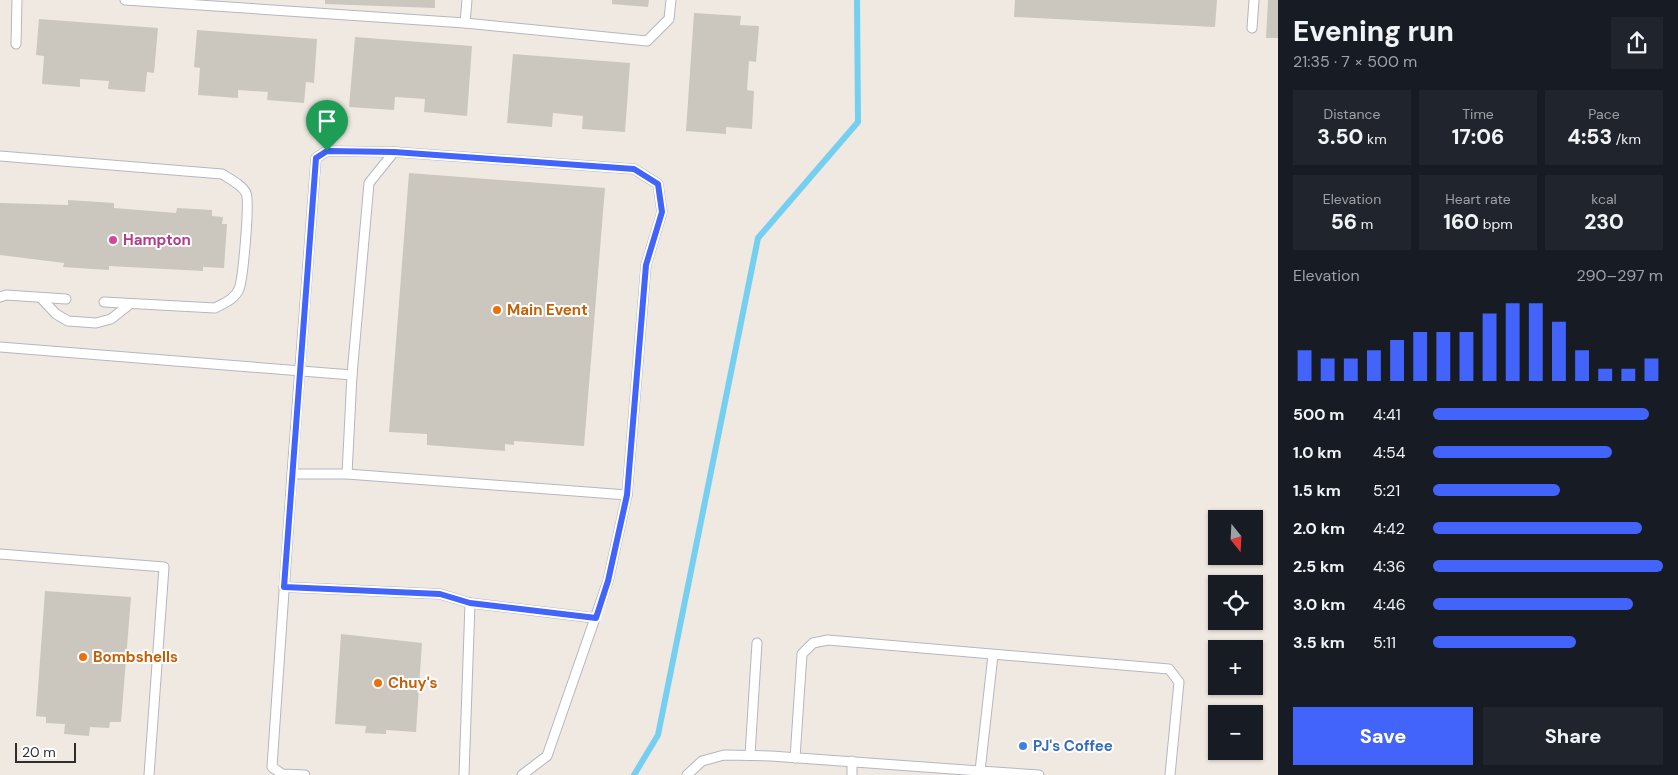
<!DOCTYPE html>
<meta charset="utf-8">
<style>
body{margin:0;font-family:"DM Sans",sans-serif;background:#20242c;color:#f1f3f6;height:100vh;display:flex;flex-direction:column;font-size:19px;white-space:nowrap}
*{box-sizing:border-box;margin:0}
p{font-size:16px;color:#9ea1a6}
.icon{flex:none;width:28px;height:28px;fill:none;stroke:currentColor;stroke-width:2;stroke-linecap:round;stroke-linejoin:round}
.map{position:relative;flex:1;overflow:hidden}
.details{display:flex;flex-direction:column;background:#171b24;width:400px}
.details>*{flex:none}
.needle{width:32px;rotate:162deg}
.buttons{position:absolute;left:1208px;top:510px;display:grid;gap:10px}
.buttons a{display:grid;place-items:center;width:55px;height:55px;border-radius:0px;background:#171b24;box-shadow:0 1px 4px #0004;font-size:25px}
.scale{position:absolute;left:15px;bottom:12px;width:61px;box-sizing:border-box;padding-left:5px;border:2px solid #2e2e2e;border-top:0;font-size:14px;line-height:18px;white-space:nowrap;color:#2e2e2e;-webkit-text-stroke:4px #fff;paint-order:stroke}
.pin{position:absolute;display:grid;place-items:center;width:42px;height:42px;color:#fff;margin:-51px -21px;border-radius:50% 50% 50% 0;rotate:-45deg;box-shadow:0 0 5px #0007}
.pin .icon{rotate:45deg}
.round{display:grid;place-items:center;flex:none;width:52px;height:52px;border-radius:0px;background:#20242c}
.overview{display:flex;align-items:center;justify-content:space-between;height:85px;padding:0 15px}
h1{font-size:28px;font-weight:800;line-height:38px}
.figures{display:grid;grid-template-columns:repeat(3,1fr);gap:8px;height:85px;padding:5px 15px}
.figures div{display:grid;align-content:center;border-radius:0px;background:#20242c;text-align:center}
.figures b{font-size:21px;font-weight:800}
.figures small{font-size:14px;font-weight:400}
.figures p{font-size:14px}
.chart{height:140px;padding:10px 15px}
.chart p{display:flex;justify-content:space-between}
.chart svg{width:100%;height:90px;margin-top:5px;stroke:#4264fb;stroke-width:6}
.primary-button{display:flex;gap:10px;margin-top:auto;padding:10px 15px}
.primary-button a{flex:1;height:58px;border-radius:0px;background:#4264fb;color:#fff;font-size:20px;font-weight:800;line-height:58px;text-align:center}
.primary-button a+a{background:#20242c;color:#f1f3f6}
ul{padding:0 15px;list-style:none;font-size:16px}
li{display:grid;grid-template-columns:80px 60px 1fr;align-items:center;height:38px}
li i{height:12px;border-radius:6px;background:#4264fb}
main{display:flex;flex:1;min-height:0}
.map>svg:first-child{display:block}
.lines{fill:none;stroke-linecap:round;stroke-linejoin:round}
.stream{stroke:#75cff0;stroke-width:6}
.building{fill:#cbc7bf}
.lane-casing{stroke:#b4b7c1;stroke-width:11}
.lane{stroke:#fff;stroke-width:9}
.route-casing{stroke:#fff;stroke-width:10}
.route{stroke:#4264fb;stroke-width:6}
.hotel-dot{fill:#d1479c;stroke:#fff;stroke-width:2}
.food-dot{fill:#e8710a;stroke:#fff;stroke-width:2}
.shop-dot{fill:#3f7fe0;stroke:#fff;stroke-width:2}
.labels{text-anchor:middle;stroke-width:4;stroke-linejoin:round;paint-order:stroke}
.hotel-label{font-size:15px;font-weight:bold;fill:#b23c85;stroke:#fff;text-anchor:start}
.food-label{font-size:15px;font-weight:bold;fill:#c56008;stroke:#fff;text-anchor:start}
.shop-label{font-size:15px;font-weight:bold;fill:#366cbe;stroke:#fff;text-anchor:start}
</style>
<main>
<div class="map">
<svg width="1278" height="775" viewBox="0 0 1278 775">
<rect width="100%" height="100%" fill="#efe9e1"/>
<g class="lines">
<polyline class="stream" points="634,775 658,735 758,238 858,122 857,0"/>
</g>
<g class="building">
<polygon points="325,0 435,0 435,8 325,4"/>
<polygon points="612,0 649,0 648,7 612,4"/>
<polygon points="1015,0 1217,0 1215,27 1014,17"/>
<polygon points="1268,0 1278,0 1278,38 1266,38"/>
<polygon points="694,13 741,16 740,25 759,26 756,62 749,61 747,90 754,91 752,129 726,127 726,134 686,131"/>
<polygon points="39,19 158,28 154,73 147,72 145,92 108,89 109,81 80,79 80,87 42,84 44,56 36,55"/>
<polygon points="197,30 317,39 314,83 306,82 304,103 267,100 268,92 238,90 238,98 198,95 200,68 194,67"/>
<polygon points="355,37 472,46 467,116 424,112 425,99 395,97 394,110 349,107"/>
<polygon points="513,54 630,63 625,132 582,129 583,116 553,113 552,127 507,123"/>
<polygon points="409,173 605,188 584,446 514,441 514,445 505,444 505,451 427,445 427,434 389,432"/>
<polygon points="68,200 114,203 114,208 176,213 177,208 212,210 212,216 223,217 222,224 227,224 224,268 203,267 203,271 109,266 109,270 63,267 64,263 0,255 0,203 68,205"/>
<polygon points="45,591 131,597 121,722 110,722 109,728 90,727 89,736 64,734 65,724 46,723 46,717 36,716"/>
<polygon points="341,634 422,643 416,732 386,730 386,734 365,733 366,726 335,724"/>
</g>
<g class="lines">
<defs>
<g id="lane">
<polyline points="125,0 465,23 647,41 669,19 671,0"/>
<polyline points="465,23 467,0"/>
<polyline points="1252,28 1254,0"/>
<polyline points="16,44 17,0"/>
<path d="M0 156 222 174C230 179 242 185 246 193 250 202 243 279 239 289 235 299 224 303 215 308L104 302"/>
<polyline points="0,297 6,295 66,299"/>
<polyline points="41,298 56,314 68,321 96,323 111,319 130,304"/>
<polyline points="0,347 352,375"/>
<polyline points="292,474 316,158 327,151 394,152"/>
<polyline points="347,474 352,375 369,183 394,152 634,169 658,184 662,212 646,265 627,495 608,581 547,756 522,775"/>
<polyline points="0,554 164,567 149,775"/>
<polyline points="284,587 440,594 470,603 464,775"/>
<polyline points="470,603 595,618"/>
<polyline points="993,655 980,771 1039,775"/>
<polyline points="750,755 757,643"/>
<polyline points="795,758 802,654 813,643 828,640 1169,669 1179,682 1170,775"/>
<polyline points="305,775 282,774 272,767 292,474 347,474 627,495"/>
<polyline points="687,775 702,761 724,755 771,756 980,771"/>
<polyline points="852,775 852,761"/>
</g>
</defs>
<use href="#lane" class="lane-casing"/>
<use href="#lane" class="lane"/>
</g>
<g class="lines">
<defs>
<polygon id="route" points="327,151 394,152 634,169 658,184 662,212 646,265 627,495 608,581 596,618 470,603 440,594 284,587 316,158"/>
</defs>
<use href="#route" class="route-casing"/>
<use href="#route" class="route"/>
</g>
<circle class="hotel-dot" cx="113" cy="240" r="5"/>
<g class="food-dot">
<circle cx="497" cy="310" r="5"/>
<circle cx="83" cy="657" r="5"/>
<circle cx="378" cy="683" r="5"/>
</g>
<circle class="shop-dot" cx="1023" cy="746" r="5"/>
<g class="labels">
<g class="hotel-label">
<text x="123" y="245">Hampton</text>
</g>
<g class="food-label">
<text x="507" y="315">Main Event</text>
<text x="93" y="662">Bombshells</text>
<text x="388" y="688">Chuy's</text>
</g>
<g class="shop-label">
<text x="1033" y="751">PJ's Coffee</text>
</g>
</g>
</svg>
<div class="buttons">
<a><svg class="needle" viewBox="-14 -14 28 28"><path d="M0-13l5 13h-10z" fill="#e53935"/><path d="M0 13l5-13h-10z" fill="#9ea1a6"/></svg></a>
<a><svg class="icon" aria-label="locate" viewBox="0 0 24 24"><circle cx="12" cy="12" r="6"/><path d="M12 2v4M12 18v4M2 12h4M18 12h4"/></svg></a>
<a>+</a>
<a>−</a>
</div>
<div class="scale">20 m</div>
<div class="pin" style="left:327px;top:151px;background:#1e9e55"><svg class="icon" aria-label="arrive" viewBox="0 0 24 24"><path d="M6 21V4h12l-3 4 3 4H6"/></svg></div>
</div>
<section class="details">
<div class="overview"><div><h1>Evening run</h1><p>21:35 · 7 × 500 m</p></div><a class="round"><svg class="icon" aria-label="share" viewBox="0 0 24 24"><path d="M12 15V3M7 8l5-5 5 5M5 13v7h14v-7"/></svg></a></div>
<div class="figures">
<div><p>Distance</p><b>3.50<small> km</small></b></div>
<div><p>Time</p><b>17:06</b></div>
<div><p>Pace</p><b>4:53<small> /km</small></b></div>
</div>
<div class="figures">
<div><p>Elevation</p><b>56<small> m</small></b></div>
<div><p>Heart rate</p><b>160<small> bpm</small></b></div>
<div><p>kcal</p><b>230</b></div>
</div>
<div class="chart"><p><span>Elevation</span>290–297 m</p>
<svg viewBox="0 0 160 44" preserveAspectRatio="none"><path d="M5 44V29M15 44V33M25 44V33M35 44V29M45 44V24M55 44V20M65 44V20M75 44V20M85 44V11M95 44V6M105 44V6M115 44V15M125 44V29M135 44V38M145 44V38M155 44V33"/></svg>
</div>
<ul>
<li><b>500 m</b>4:41<i style="width:94%"></i></li>
<li><b>1.0 km</b>4:54<i style="width:78%"></i></li>
<li><b>1.5 km</b>5:21<i style="width:55%"></i></li>
<li><b>2.0 km</b>4:42<i style="width:91%"></i></li>
<li><b>2.5 km</b>4:36<i style="width:100%"></i></li>
<li><b>3.0 km</b>4:46<i style="width:87%"></i></li>
<li><b>3.5 km</b>5:11<i style="width:62%"></i></li>
</ul>
<div class="primary-button"><a>Save</a><a>Share</a></div>
</section>
</main>
